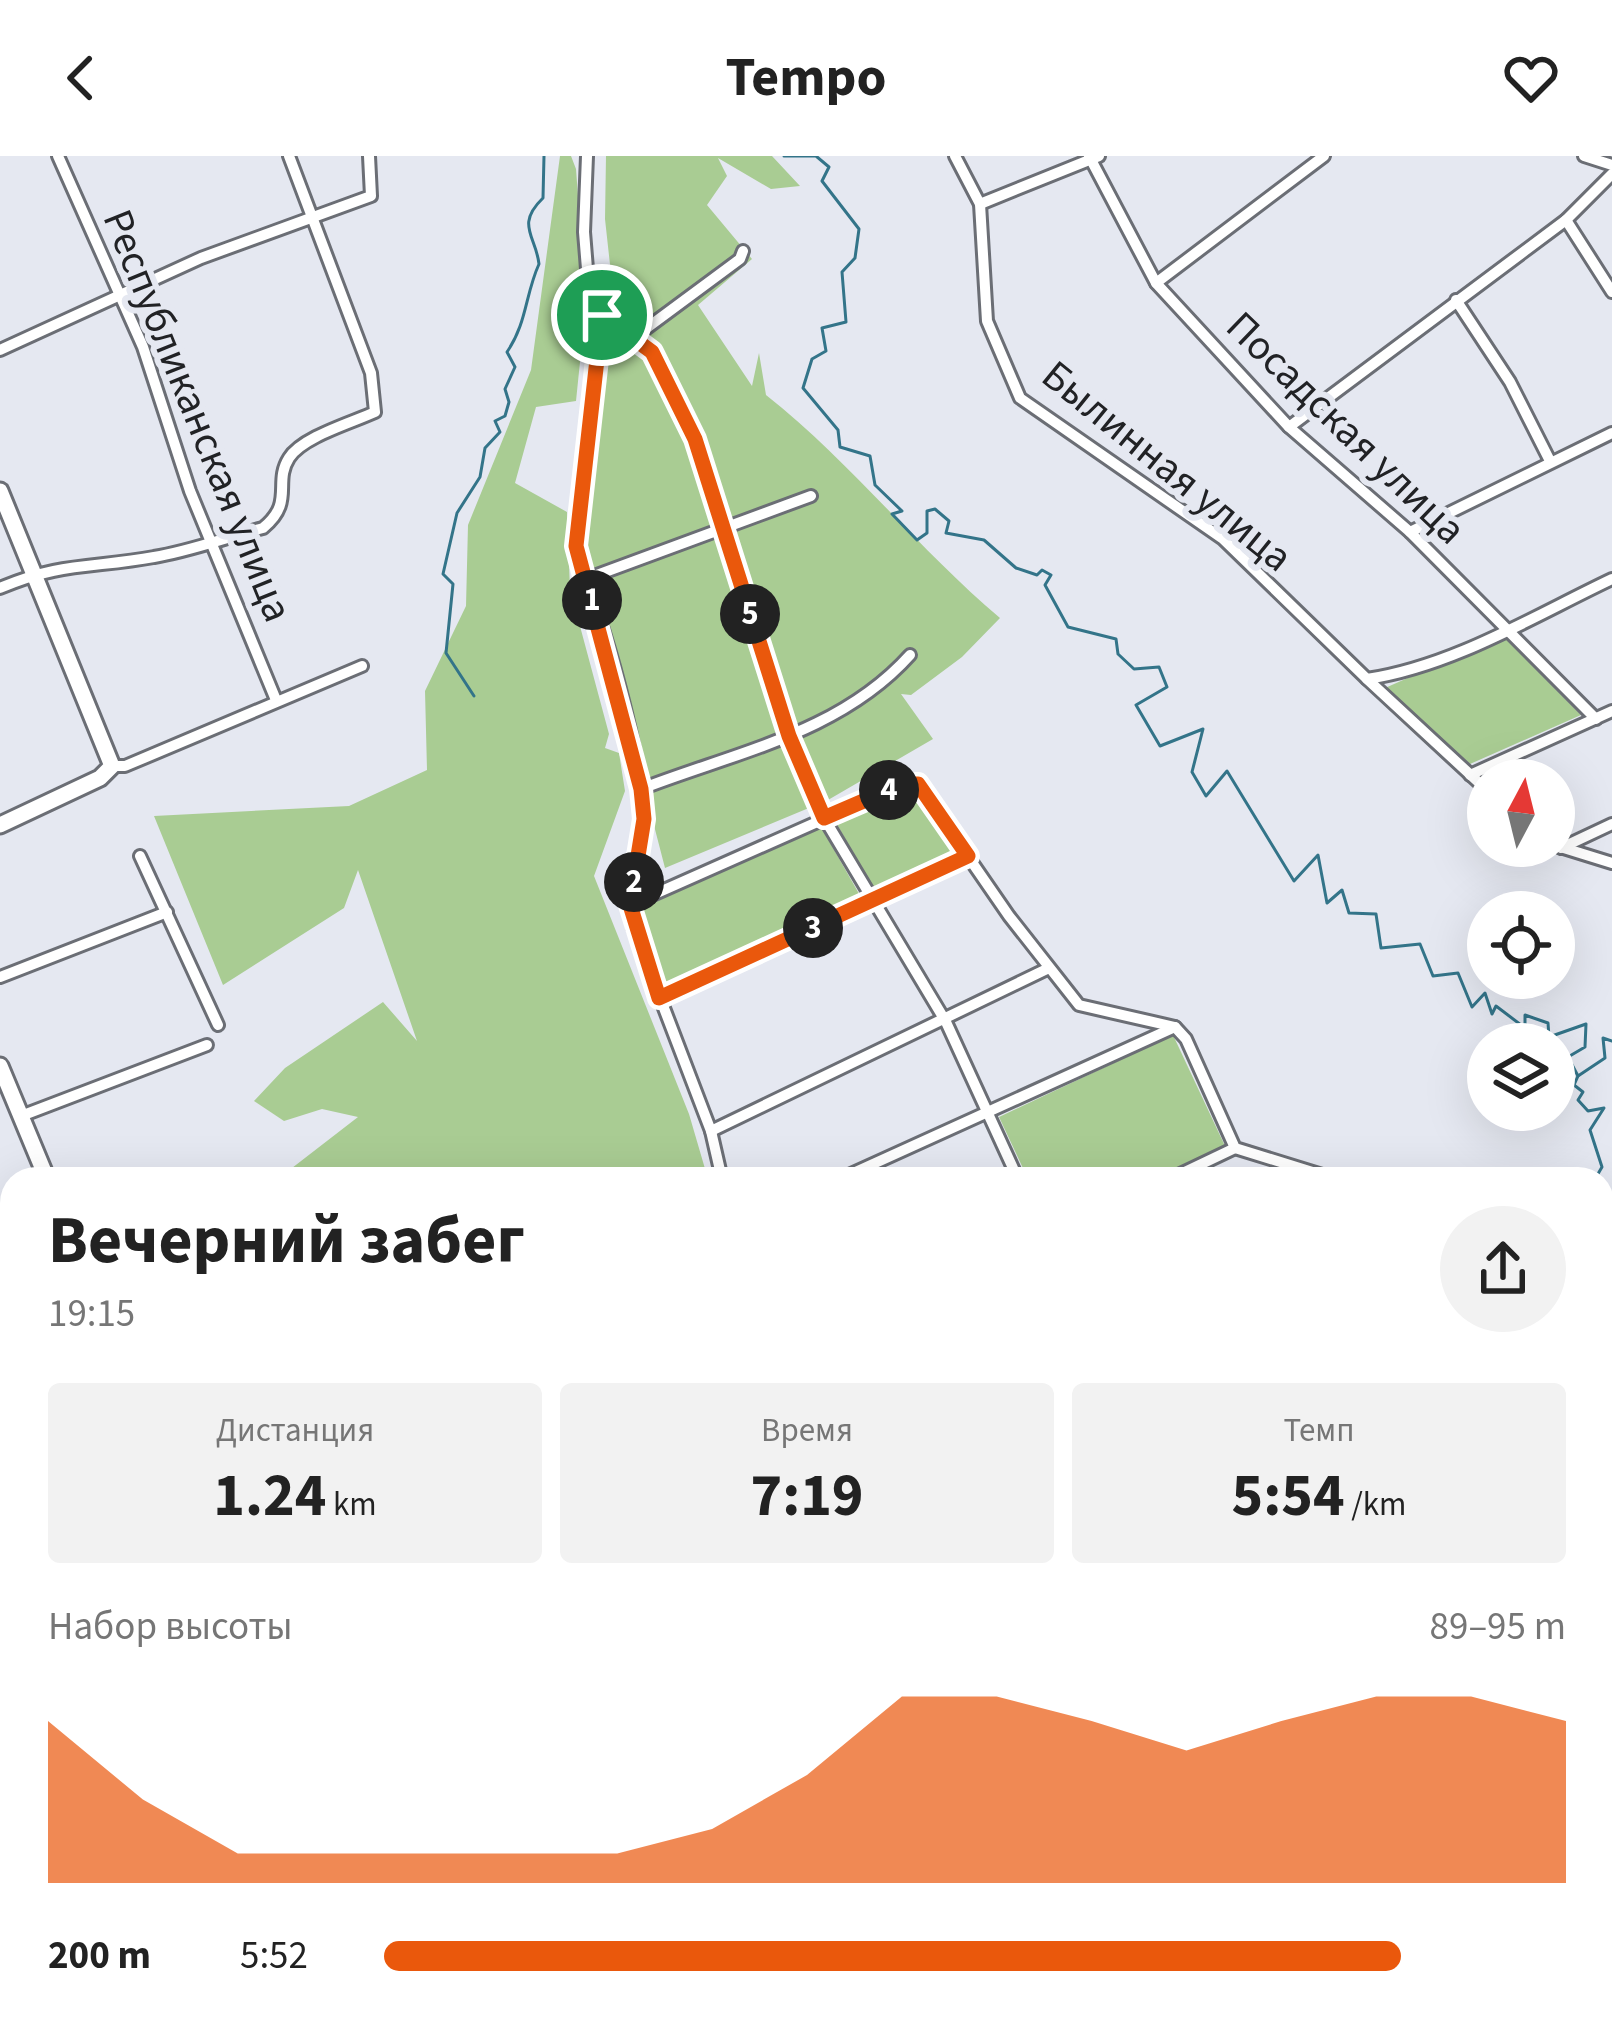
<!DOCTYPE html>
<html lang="ru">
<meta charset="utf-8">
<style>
body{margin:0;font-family:"Source Sans 3",sans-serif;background:#f2f2f2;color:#222;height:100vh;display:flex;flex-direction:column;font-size:45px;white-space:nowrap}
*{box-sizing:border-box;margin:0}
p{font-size:39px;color:#767676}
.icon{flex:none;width:66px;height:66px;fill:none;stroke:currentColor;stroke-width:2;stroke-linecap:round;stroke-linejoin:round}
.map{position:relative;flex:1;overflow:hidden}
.panel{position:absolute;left:0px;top:1011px;width:1614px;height:861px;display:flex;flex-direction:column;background:#fff;border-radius:36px 36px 0 0;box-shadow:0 12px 48px #0002}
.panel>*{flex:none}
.needle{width:78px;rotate:7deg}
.buttons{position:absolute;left:1467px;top:603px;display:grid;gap:24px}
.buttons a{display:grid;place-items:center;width:108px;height:108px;border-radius:50%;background:#fff;box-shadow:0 12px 48px #0002;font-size:60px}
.pin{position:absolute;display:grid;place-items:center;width:102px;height:102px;color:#fff;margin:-51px;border:6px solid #fff;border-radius:50%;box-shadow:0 3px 12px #0007}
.km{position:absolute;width:60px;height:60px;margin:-30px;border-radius:50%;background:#222;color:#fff;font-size:33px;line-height:60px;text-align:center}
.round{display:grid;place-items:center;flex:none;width:126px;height:126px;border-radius:63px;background:#f2f2f2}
.headline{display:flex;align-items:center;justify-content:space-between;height:204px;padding:0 48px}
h1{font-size:66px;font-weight:700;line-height:90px}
.figures{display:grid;grid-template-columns:repeat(3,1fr);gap:18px;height:204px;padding:12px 48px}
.figures div{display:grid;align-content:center;border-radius:12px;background:#f2f2f2;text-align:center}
.figures b{font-size:60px;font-weight:700}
.figures small{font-size:33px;font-weight:400}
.figures p{font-size:33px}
.chart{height:336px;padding:24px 48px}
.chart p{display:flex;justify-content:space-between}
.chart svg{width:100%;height:216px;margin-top:12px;fill:#ea580c;opacity:.7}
ul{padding:0 48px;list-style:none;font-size:39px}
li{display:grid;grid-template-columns:192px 144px 1fr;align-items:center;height:90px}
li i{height:30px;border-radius:15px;background:#ea580c}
header{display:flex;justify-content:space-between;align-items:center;height:156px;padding:0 48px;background:#fff;font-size:54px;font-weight:700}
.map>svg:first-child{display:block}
.green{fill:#a9cc93}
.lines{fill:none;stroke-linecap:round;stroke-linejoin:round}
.stream{stroke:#337489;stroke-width:3}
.street-casing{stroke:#6b6e75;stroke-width:16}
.secondary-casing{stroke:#6b6e75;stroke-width:21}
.street{stroke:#fff;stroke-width:10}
.secondary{stroke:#fff;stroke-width:15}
.route-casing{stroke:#fff;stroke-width:24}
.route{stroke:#ea580c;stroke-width:15}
.labels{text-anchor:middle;stroke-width:12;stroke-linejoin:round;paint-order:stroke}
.street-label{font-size:42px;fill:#212225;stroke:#e5e8f1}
</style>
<header><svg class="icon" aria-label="back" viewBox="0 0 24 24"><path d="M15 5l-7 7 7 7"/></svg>Tempo<svg class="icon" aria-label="heart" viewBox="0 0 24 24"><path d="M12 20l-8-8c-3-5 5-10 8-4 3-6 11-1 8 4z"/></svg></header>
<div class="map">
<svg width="1612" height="1870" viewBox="0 0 1612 1870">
<rect width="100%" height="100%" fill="#e5e8f1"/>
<g class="green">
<polygon points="560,0 571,0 576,13 586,147 576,245 536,251 515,327 567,356 570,433 609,578 605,592 619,597 625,635 594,720 689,958 708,1023 291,1023 292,1012 358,961 322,953 284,965 254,945 285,912 383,846 417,885 358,714 344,752 223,829 154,660 349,650 427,614 425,535 466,450 468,369 531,214"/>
<path d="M606 0H772L800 30 771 33 718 2 727 20 707 49 752 103 698 149 752 230 759 197 766 239C851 306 917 392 1000 462L962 501 911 539 901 538 933 583 828 644 665 712 582 391 614 145 605 63Z"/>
<polygon points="1503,480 1581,559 1470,608 1385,532"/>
<polygon points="912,633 958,699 876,737 835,665"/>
<polygon points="820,669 862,743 667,829 639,752"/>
<polygon points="1173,879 1225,990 1155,1023 1028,1023 999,961"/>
<polygon points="722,1860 904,1860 910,1870 725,1870"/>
</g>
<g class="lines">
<g class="stream">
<polyline points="784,0 816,0 829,11 822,25 859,73 855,102 842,116 846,166 822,172 826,195 812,203 803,232 838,274 840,291 870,300 875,329 902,355 892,358 917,384 927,377 927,355 935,353 949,365 946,377 984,384 1016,412 1037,419 1042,414 1051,419 1045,429 1068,471 1116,483 1118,498 1134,513 1159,511 1167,531 1136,549 1160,590 1203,573 1192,616 1206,640 1227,615 1294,725 1318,699 1327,747 1342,734 1349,757 1376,758 1381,792 1420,788 1433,820 1458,817 1472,851 1485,837 1492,858 1496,850 1525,872 1525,859 1548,867 1549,881 1586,868 1585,891 1568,901 1578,920 1605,902 1603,882 1612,885"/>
<path d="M474 540 446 497 453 428 443 418 457 357 480 321 485 292 500 276 495 265 505 260 509 246 505 233 515 211 507 196C527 167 525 139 539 108 536 80 515 69 543 42L544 0"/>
<polyline points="1578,920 1574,929 1583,936 1578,944 1588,955 1604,952 1590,974 1602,1011 1595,1023"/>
<polyline points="1602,1040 1602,1074"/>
<polyline points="1602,1084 1612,1078"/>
<polyline points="1602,1522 1612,1502"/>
<polyline points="1602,1560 1602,1569"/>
<polyline points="1602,1601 1611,1640 1602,1650"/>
<polyline points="1602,1673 1608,1678 1602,1692"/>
<polyline points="1602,1715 1602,1719"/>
<polyline points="1602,1751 1612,1769 1602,1782"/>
<polyline points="1602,1784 1612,1794"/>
<polyline points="1602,1805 1612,1804"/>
<polyline points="1602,1815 1612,1850"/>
</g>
<defs>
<g id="street">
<polyline points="58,0 143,191 190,335 276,544"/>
<polyline points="587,0 584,76 588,125 602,159 636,180 665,217 695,283 789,580 824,662 946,866 1018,1023"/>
<path d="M955 0 980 48 987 165 1020 242 1223 383 1367 523C1453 510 1534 460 1612 423"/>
<polyline points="1089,0 1156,127 1289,271 1410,376 1596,563"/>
<polyline points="1584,0 1612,9"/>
<polyline points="980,48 1099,0"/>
<polyline points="1566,64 1612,136"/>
<polyline points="1156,127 1324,0"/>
<polyline points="1456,144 1510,226 1549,303"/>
<path d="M602 159 576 390 578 410C602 451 644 612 643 661 643 698 628 733 633 771L711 975 722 1023"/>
<polyline points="636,180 740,103 743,95"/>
<polyline points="0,194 201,102 371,40 369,0"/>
<polyline points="1289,271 1566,64 1612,18"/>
<polyline points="1410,376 1612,277"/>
<polyline points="586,423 811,340"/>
<path d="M0 432C60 406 95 412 154 401 191 395 227 381 263 372 295 346 273 327 289 302 302 281 351 267 375 256L371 217 289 0"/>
<polyline points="1367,523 1488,635"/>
<polyline points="112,610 125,610 362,510"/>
<polyline points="1470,619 1612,555"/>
<path d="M641 633C736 596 840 577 910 499"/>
<polyline points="1554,689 1612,707"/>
<polyline points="1561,692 1612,668"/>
<polyline points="140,700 218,869"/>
<polyline points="630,749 903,628 918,628 1009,760 1079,849 1175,871 1186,883 1235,992 1335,1023"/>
<polyline points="0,821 167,756"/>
<polyline points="659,841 968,700"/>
<polyline points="21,960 207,889"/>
<polyline points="711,975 1049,812"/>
<polyline points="840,1023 1175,871"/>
<polyline points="1170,1023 1235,992"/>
<polyline points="0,1656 12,1681"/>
<polyline points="0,1716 12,1711"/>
<polyline points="0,1853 12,1846"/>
<polyline points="1096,1860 1100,1870"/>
<polyline points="1290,1870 1317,1860"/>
</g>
<g id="secondary">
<polyline points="0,335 112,610 100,622 0,669"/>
<polyline points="0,910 47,1023"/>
<polyline points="0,1294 12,1289"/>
</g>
</defs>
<use href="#street" class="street-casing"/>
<use href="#secondary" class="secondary-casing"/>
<use href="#street" class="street"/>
<use href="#secondary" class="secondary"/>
</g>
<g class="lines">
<defs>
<polygon id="route" points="602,159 652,196 695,283 789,580 824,662 903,628 918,628 968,700 659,842 630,749 644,663 641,633 576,390"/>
</defs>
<use href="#route" class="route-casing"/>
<use href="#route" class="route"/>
</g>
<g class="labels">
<g class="street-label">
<text transform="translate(199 259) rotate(68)" y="15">Республиканская улица</text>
<text transform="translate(1347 271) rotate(44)" y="15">Посадская улица</text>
<text transform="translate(1168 309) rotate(39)" y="15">Былинная улица</text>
</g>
</g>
</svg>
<div class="buttons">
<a><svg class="needle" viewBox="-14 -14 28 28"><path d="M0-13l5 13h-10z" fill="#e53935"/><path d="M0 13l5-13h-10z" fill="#767676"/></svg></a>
<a><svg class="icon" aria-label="locate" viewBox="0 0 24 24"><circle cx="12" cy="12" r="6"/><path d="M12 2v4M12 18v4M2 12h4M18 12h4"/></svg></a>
<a><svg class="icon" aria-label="layers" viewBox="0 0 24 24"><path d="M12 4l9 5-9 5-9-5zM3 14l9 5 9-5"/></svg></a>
</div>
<div class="pin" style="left:602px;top:159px;background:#1e9e55"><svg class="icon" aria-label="arrive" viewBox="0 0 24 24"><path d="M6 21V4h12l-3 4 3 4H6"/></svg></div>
<b class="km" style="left:592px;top:444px">1</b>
<b class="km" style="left:634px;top:726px">2</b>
<b class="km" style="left:813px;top:772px">3</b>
<b class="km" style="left:889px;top:634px">4</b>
<b class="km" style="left:750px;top:458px">5</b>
<section class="panel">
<div class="headline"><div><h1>Вечерний забег</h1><p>19:15</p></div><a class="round"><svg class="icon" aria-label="share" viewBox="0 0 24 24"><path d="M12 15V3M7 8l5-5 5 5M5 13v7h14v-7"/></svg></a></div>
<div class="figures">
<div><p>Дистанция</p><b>1.24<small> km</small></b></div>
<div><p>Время</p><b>7:19</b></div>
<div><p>Темп</p><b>5:54<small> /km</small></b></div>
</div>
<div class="chart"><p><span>Набор высоты</span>89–95 m</p>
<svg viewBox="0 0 160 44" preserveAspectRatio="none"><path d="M0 44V11L10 27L20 38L30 38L40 38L50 38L60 38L70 33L80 22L90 6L100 6L110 11L120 17L130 11L140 6L150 6L160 11V44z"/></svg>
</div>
<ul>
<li><b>200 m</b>5:52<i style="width:86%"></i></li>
</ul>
</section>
</div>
